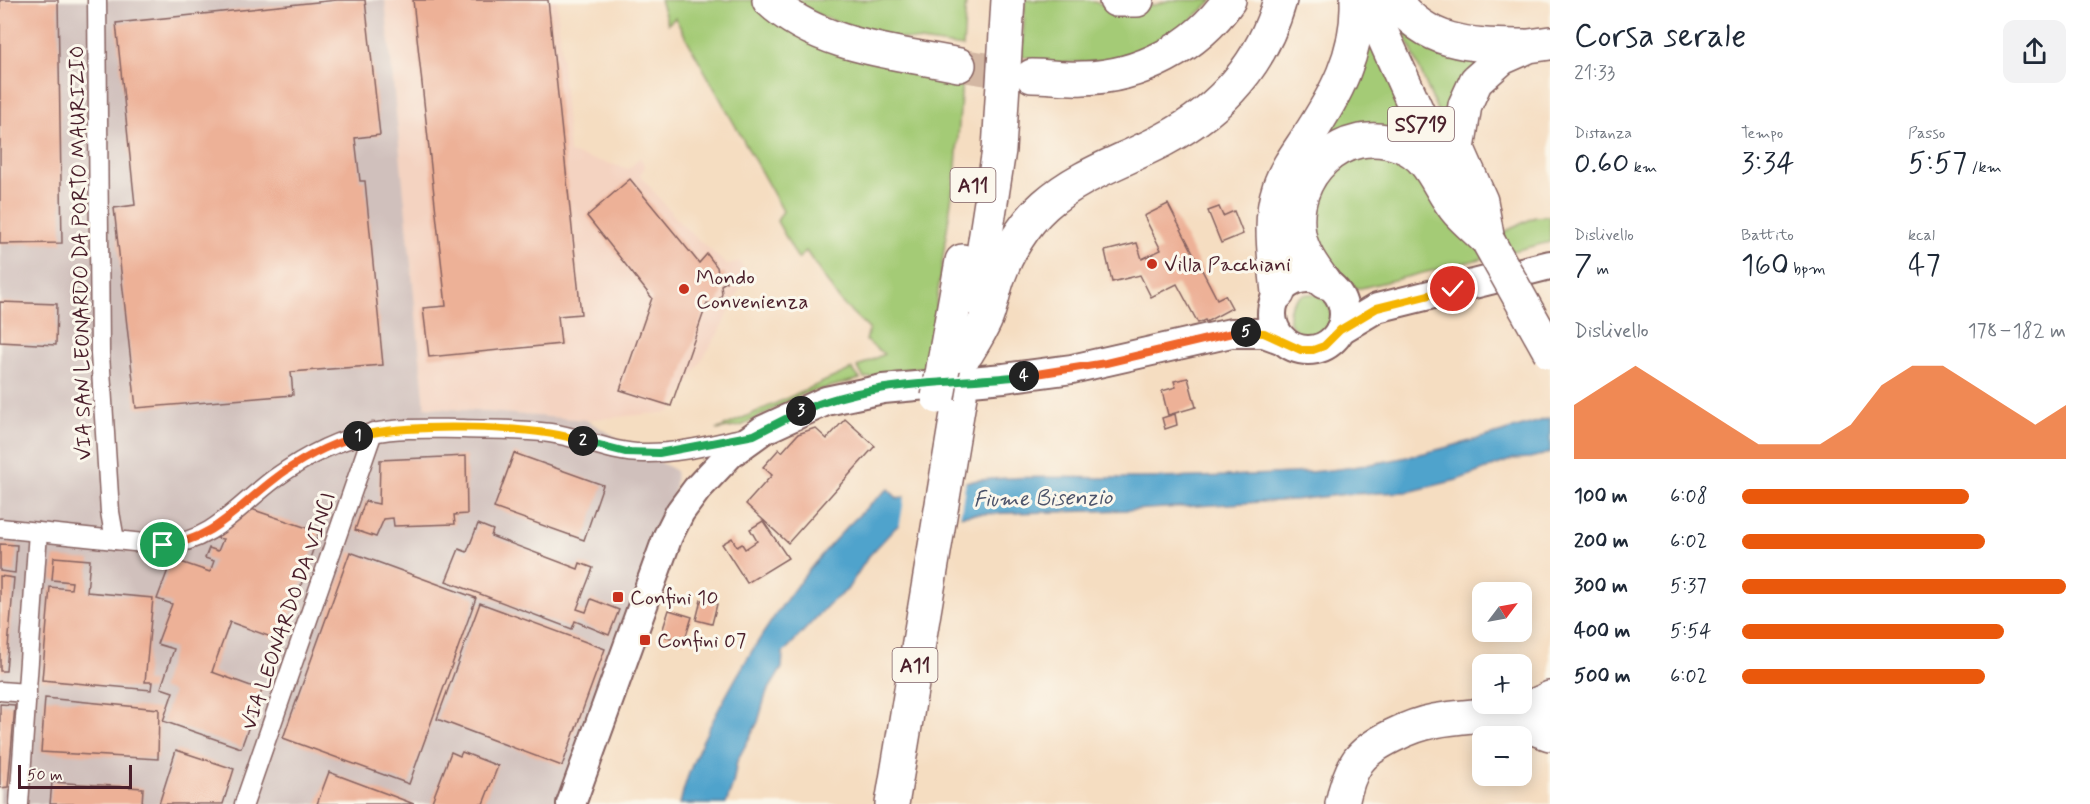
<!DOCTYPE html>
<html lang="it">
<meta charset="utf-8">
<style>
body{margin:0;font-family:Mynerve,sans-serif;background:#f2f2f3;color:#1f2937;height:100vh;display:flex;flex-direction:column;font-size:22px;white-space:nowrap}
*{box-sizing:border-box;margin:0}
p{font-size:20px;color:#747a83}
.icon{flex:none;width:33px;height:33px;fill:none;stroke:currentColor;stroke-width:2;stroke-linecap:round;stroke-linejoin:round}
.map{position:relative;flex:1;overflow:hidden}
.details{display:flex;flex-direction:column;background:#fff;width:540px}
.details>*{flex:none}
.needle{width:39px;rotate:58deg}
.buttons{position:absolute;left:1472px;top:582px;display:grid;gap:12px}
.buttons a{display:grid;place-items:center;width:60px;height:60px;border-radius:12px;background:#fff;box-shadow:0 3px 15px #0003;font-size:30px}
.scale{position:absolute;left:18px;bottom:15px;width:114px;box-sizing:border-box;padding-left:6px;border:3px solid #4a1f2b;border-top:0;font-size:16px;line-height:21px;white-space:nowrap;color:#4a1f2b;-webkit-text-stroke:4px #fbf7ec;paint-order:stroke}
.pin{position:absolute;display:grid;place-items:center;width:51px;height:51px;color:#fff;margin:-26px;border:3px solid #fff;border-radius:50%;box-shadow:0 2px 6px #0007}
.km{position:absolute;width:30px;height:30px;margin:-15px;border-radius:50%;background:#222;color:#fff;font-size:16px;line-height:30px;text-align:center}
.round{display:grid;place-items:center;flex:none;width:63px;height:63px;border-radius:12px;background:#f2f2f3}
.head{display:flex;align-items:center;justify-content:space-between;height:102px;padding:0 24px}
h1{font-size:33px;font-weight:600;line-height:45px}
.stats{display:grid;grid-template-columns:repeat(3,1fr);gap:9px;height:102px;padding:6px 24px}
.stats div{display:grid;align-content:center}
.stats b{font-size:30px;font-weight:600}
.stats small{font-size:16px;font-weight:400}
.stats p{font-size:16px}
.chart{height:168px;padding:12px 24px}
.chart p{display:flex;justify-content:space-between}
.chart svg{width:100%;height:108px;margin-top:6px;fill:#ea580c;opacity:.7}
ul{padding:0 24px;list-style:none;font-size:20px}
li{display:grid;grid-template-columns:96px 72px 1fr;align-items:center;height:45px}
li i{height:15px;border-radius:8px;background:#ea580c}
main{display:flex;flex:1;min-height:0}
.map>svg:first-child{display:block}
.built{fill:#f4d3c1}
.industrial{fill:#d0c0bc}
.green{fill:#a4cb76;stroke:#777550;stroke-width:1.5}
.water{fill:#50a3cc;stroke:#4d617c;stroke-width:1.5}
.pier{fill:#f5ddc1}
.building{fill:#edb197}
.lines{fill:none;stroke-linecap:round;stroke-linejoin:round}
.highway-tunnel{stroke:#d3b7a3;stroke-width:33;stroke-dasharray:33 16;stroke-linecap:butt}
.street-casing{stroke:#866260;stroke-width:21}
.primary-casing{stroke:#866260;stroke-width:32}
.highway-casing{stroke:#866260;stroke-width:36}
.street{stroke:#fff;stroke-width:18}
.primary{stroke:#fff;stroke-width:28}
.highway{stroke:#fff;stroke-width:33}
.highway-bridge-casing{stroke:#866260;stroke-width:36;stroke-linecap:butt}
.highway-bridge{stroke:#fff;stroke-width:33}
.split-1-casing{stroke:#fff;stroke-width:12}
.split-2-casing{stroke:#fff;stroke-width:12}
.split-3-casing{stroke:#fff;stroke-width:12}
.split-4-casing{stroke:#fff;stroke-width:12}
.split-5-casing{stroke:#fff;stroke-width:12}
.split-6-casing{stroke:#fff;stroke-width:12}
.split-1{stroke:#f0652b;stroke-width:8}
.split-2{stroke:#f5b400;stroke-width:8}
.split-3{stroke:#22a559;stroke-width:8}
.split-4{stroke:#22a559;stroke-width:8}
.split-5{stroke:#f0652b;stroke-width:8}
.split-6{stroke:#f5b400;stroke-width:8}
.poi-dot{fill:#c8321e;stroke:#fbf7ec;stroke-width:2}
.labels{text-anchor:middle;stroke-width:6;stroke-linejoin:round;paint-order:stroke}
.shield{fill:#fbf7ec;stroke:#7f6065;stroke-width:1.5}
.shield-label{font-size:20px;font-weight:bold;fill:#4a1f2b}
.street-label{font-size:21px;fill:#4a1f2b;stroke:#fbf7ec}
.poi-label{font-size:21px;fill:#4a1f2b;stroke:#fbf7ec;text-anchor:start}
.water-label{font-size:22px;font-style:italic;fill:#4c546b;stroke:#fbf7ec}
</style>
<main>
<div class="map">
<svg width="1550" height="804" viewBox="0 0 1550 804">
<rect width="100%" height="100%" fill="#fbf7ec"/>
<filter id="ink" filterUnits="userSpaceOnUse"><feTurbulence type="fractalNoise" baseFrequency=".0167" numOctaves="2"/><feDisplacementMap in="SourceGraphic" scale="12" xChannelSelector="R" yChannelSelector="G"/><feConvolveMatrix kernelMatrix="1 2 1 2 8 2 1 2 1" color-interpolation-filters="sRGB"/></filter>
<filter id="wash" filterUnits="userSpaceOnUse"><feTurbulence type="fractalNoise" baseFrequency=".008" numOctaves="4" result="noise"/><feDisplacementMap in="SourceGraphic" scale="24" xChannelSelector="R" yChannelSelector="G"/><feGaussianBlur stdDeviation="1.35" result="paint"/><feColorMatrix in="noise" values="0 0 0 0 0 0 0 0 0 0 0 0 0 0 0 0 0 1.4 0 .05"/><feComposite in="paint" operator="in"/></filter>
<g filter="url(#wash)">
<rect width="100%" height="100%" fill="#f5ddc1"/>
<polygon class="built" points="385,0 557,0 569,153 629,169 640,157 645,167 640,175 680,223 727,265 739,261 748,273 719,332 670,412 586,420 425,407"/>
<polygon class="industrial" points="0,0 385,0 425,407 586,420 676,471 674,500 558,804 0,804"/>
<g class="green">
<polygon points="660,0 752,0 763,10 962,80 956,167 927,368 892,370 887,375 864,378 857,367 884,354 866,341 869,329 840,301 806,251 798,259 777,221 783,211 675,18 668,24"/>
<polygon points="792,0 966,0 963,47 870,34 818,15"/>
<polygon points="1025,0 1087,0 1105,5 1130,7 1154,5 1170,0 1213,0 1170,39 1111,61 1054,63 1022,57"/>
<polygon points="1366,28 1421,137 1323,150 1306,266 1281,277 1279,223"/>
<polygon points="1403,30 1487,54 1445,126 1443,124"/>
<path d="M1380 147 1498 235 1535 217 1550 216V242L1361 288C1339 289 1326 270 1313 255L1316 178Z"/>
<circle cx="1310" cy="315" r="21"/>
<polygon points="852,369 860,379 803,394 741,426 716,430"/>
</g>
<path class="water" d="M1550 418V453L1530 458 1513 459 1457 480 1408 492 1347 494 1294 500 1132 510 974 514 906 522 896 527 868 557 847 590 830 603 783 653 782 668 766 694 758 722 737 761 733 784 726 804H680C688 767 705 735 722 703 765 623 818 547 888 489L898 499C968 471 1045 478 1119 478 1176 478 1234 476 1292 473 1381 469 1465 443 1550 418Z"/>
<polygon class="pier" points="966,479 960,518 924,521 899,529 905,494"/>
<g id="blocks">
<g class="building">
<polygon points="0,0 58,0 62,243 0,244"/>
<polygon points="337,0 365,0 380,135 355,138 360,181 365,181 383,365 291,372 293,395 136,408 114,208 135,205 116,23"/>
<polygon points="413,0 548,0 581,314 558,316 561,344 429,357 423,308 446,306"/>
<polygon points="630,179 699,263 707,254 717,267 718,273 725,273 726,282 721,285 722,294 717,305 707,303 671,406 620,390 652,298 587,216"/>
<polygon points="1168,204 1217,299 1225,295 1232,308 1206,322 1205,320 1198,323 1177,284 1151,297 1140,275 1112,282 1105,251 1137,243 1142,259 1161,250 1144,216"/>
<polygon points="1219,207 1223,216 1234,211 1243,234 1221,243 1208,211"/>
<polygon points="0,302 57,304 56,345 0,342"/>
<polygon points="1188,378 1196,407 1168,415 1162,391 1176,387 1174,381"/>
<polygon points="1175,414 1177,425 1165,429 1162,418"/>
<polygon points="845,419 875,446 788,543 746,504 772,475 763,467 779,449 782,452 798,434 815,428 827,439"/>
<polygon points="514,453 603,485 584,540 494,508"/>
<polygon points="466,456 467,514 454,515 455,524 394,526 393,518 384,519 376,537 355,530 365,501 379,504 380,460"/>
<polygon points="248,508 319,532 282,641 230,622 215,663 212,672 262,690 241,748 163,721 173,692 161,688 174,649 157,644 172,604 157,599 172,559 210,572 214,561 205,558 209,548 218,551 223,539 217,538"/>
<polygon points="763,521 788,558 747,583 722,544 732,538 737,547 742,544 745,549 757,541 750,529"/>
<polygon points="478,524 493,530 491,536 578,569 580,563 593,568 577,609 586,612 591,599 619,610 609,635 575,621 572,629 446,581 459,549 467,552"/>
<polygon points="0,544 17,545 15,573 0,571"/>
<polygon points="350,552 476,598 409,784 283,738"/>
<polygon points="54,557 90,560 87,592 153,598 145,682 152,682 151,690 42,680 50,587 71,589 72,582 52,580"/>
<polygon points="0,576 14,578 6,671 0,671"/>
<polygon points="701,600 717,604 712,624 696,620"/>
<polygon points="480,603 605,649 562,766 437,719"/>
<polygon points="669,610 692,617 684,642 661,635"/>
<polygon points="45,698 159,709 158,759 41,752"/>
<polygon points="0,704 15,705 8,787 0,788"/>
<polygon points="176,750 234,769 223,804 159,804"/>
<polygon points="451,752 460,756 462,752 498,766 483,804 431,804"/>
<polygon points="329,772 414,804 317,804"/>
<polygon points="52,782 143,788 142,804 50,804"/>
</g>
</g>
</g>
<g filter="url(#ink)">
<use href="#blocks" fill-opacity="0" stroke="#866260" stroke-width="1.5"/>
<g class="lines">
<polyline class="highway-tunnel" points="959,65 1032,76"/>
<defs>
<g id="street">
<polyline points="97,0 100,354 110,512 115,540"/>
<path d="M0 528 163 545C211 543 238 506 274 479 303 458 337 439 372 433 402 427 433 429 463 429 492 430 521 429 550 433 581 437 610 453 643 453 678 454 713 444 746 437"/>
<polyline points="0,691 27,693"/>
<polyline points="19,804 38,532"/>
<polyline points="244,804 373,432"/>
</g>
<g id="primary">
<circle cx="1308" cy="314" r="36"/>
<polyline points="1340,330 1377,308 1550,265"/>
<polyline points="571,804 668,536 680,512 697,489 731,453 763,430 826,401 883,389 1004,378 1072,369 1231,333 1264,333 1283,340"/>
</g>
<g id="highway">
<path d="M769 0C819 47 895 52 959 65"/>
<polyline points="1116,0 1137,0"/>
<polyline points="1367,0 1445,173"/>
<path d="M1394 0C1429 46 1471 45 1524 46"/>
<path d="M1032 76C1049 76 1066 79 1083 78 1139 77 1197 47 1229 0"/>
<polyline points="1488,241 1481,201 1458,149 1465,105 1476,81 1502,58 1529,46 1550,43"/>
<path d="M1324 282C1313 267 1302 252 1299 234 1289 176 1342 123 1400 145 1433 157 1437 189 1458 212 1467 222 1478 231 1488 241"/>
<path d="M1278 293C1275 259 1268 220 1279 188 1285 170 1296 155 1306 140 1335 96 1359 54 1357 0"/>
<polyline points="976,299 999,150 1008,0"/>
<path d="M967 353C973 343 980 332 985 321 991 308 993 292 998 278 1007 252 1025 223 1045 205 1080 174 1124 161 1165 139 1222 109 1263 62 1280 0"/>
<polyline points="943,368 962,261"/>
<polyline points="1495,714 1550,734"/>
<polyline points="892,804 960,396"/>
<path d="M1342 804C1345 789 1349 774 1358 761 1371 743 1412 725 1434 721 1473 713 1514 718 1550 698"/>
</g>
</defs>
<use href="#street" class="street-casing"/>
<use href="#primary" class="primary-casing"/>
<use href="#highway" class="highway-casing"/>
<use href="#street" class="street"/>
<use href="#primary" class="primary"/>
<use href="#highway" class="highway"/>
<defs>
<g id="highway-bridge">
<polyline points="1488,241 1550,352"/>
<polyline points="938,397 943,368"/>
</g>
</defs>
<use href="#highway-bridge" class="highway-bridge-casing"/>
<use href="#highway-bridge" class="highway-bridge"/>
</g>
</g>
<g class="lines" filter="url(#ink)">
<defs>
<path id="split-1" d="M163 545C210 542 237 508 272 481 297 461 327 445 358 436"/>
<path id="split-2" d="M358 436C407 423 535 425 583 441"/>
<polyline id="split-3" points="583,441 626,452 659,453 754,435 801,411"/>
<path id="split-4" d="M801 411C871 380 950 384 1024 376"/>
<polyline id="split-5" points="1024,376 1106,363 1232,333 1246,332"/>
<polyline id="split-6" points="1246,332 1264,333 1301,350 1313,350 1324,346 1340,330 1377,308 1453,289"/>
</defs>
<use href="#split-1" class="split-1-casing"/>
<use href="#split-2" class="split-2-casing"/>
<use href="#split-3" class="split-3-casing"/>
<use href="#split-4" class="split-4-casing"/>
<use href="#split-5" class="split-5-casing"/>
<use href="#split-6" class="split-6-casing"/>
<use href="#split-1" class="split-1"/>
<use href="#split-2" class="split-2"/>
<use href="#split-3" class="split-3"/>
<use href="#split-4" class="split-4"/>
<use href="#split-5" class="split-5"/>
<use href="#split-6" class="split-6"/>
</g>
<g class="poi-dot">
<circle cx="1152" cy="264" r="6"/>
<circle cx="684" cy="289" r="6"/>
<rect x="612" y="591" width="12" height="12" rx="3"/>
<rect x="639" y="634" width="12" height="12" rx="3"/>
</g>
<g class="labels">
<g class="shield">
<rect x="1388" y="107" width="66" height="34" rx="4.5"/>
<rect x="950.5" y="168" width="45" height="34" rx="4.5"/>
<rect x="892.5" y="648" width="45" height="34" rx="4.5"/>
</g>
<g class="shield-label">
<text x="1421" y="131">SS719</text>
<text x="973" y="192">A11</text>
<text x="915" y="672">A11</text>
</g>
<g class="street-label">
<text transform="translate(80 253) rotate(-91)" y="7">VIA SAN LEONARDO DA PORTO MAURIZIO</text>
<text transform="translate(288 611) rotate(-71)" y="7">VIA LEONARDO DA VINCI</text>
</g>
<g class="poi-label">
<text x="1164" y="271">Villa Pacchiani</text>
<text x="696" y="284">Mondo<tspan x="696" dy="24">Convenienza</tspan></text>
<text x="630" y="604">Confini 10</text>
<text x="657" y="647">Confini 07</text>
</g>
<g class="water-label">
<text transform="translate(1043 497) rotate(-1)" y="8">Fiume Bisenzio</text>
</g>
</g>
</svg>
<div class="buttons">
<a><svg class="needle" viewBox="-14 -14 28 28"><path d="M0-13l5 13h-10z" fill="#e53935"/><path d="M0 13l5-13h-10z" fill="#747a83"/></svg></a>
<a>+</a>
<a>−</a>
</div>
<div class="scale">50 m</div>
<div class="pin" style="left:163px;top:545px;background:#1e9e55"><svg class="icon" aria-label="arrive" viewBox="0 0 24 24"><path d="M6 21V4h12l-3 4 3 4H6"/></svg></div>
<div class="pin" style="left:1453px;top:289px;background:#d93025"><svg class="icon" aria-label="check" viewBox="0 0 24 24"><path d="M5 12l5 5 9-10"/></svg></div>
<b class="km" style="left:358px;top:436px">1</b>
<b class="km" style="left:583px;top:441px">2</b>
<b class="km" style="left:801px;top:411px">3</b>
<b class="km" style="left:1024px;top:376px">4</b>
<b class="km" style="left:1246px;top:332px">5</b>
</div>
<section class="details">
<div class="head"><div><h1>Corsa serale</h1><p>21:33</p></div><a class="round"><svg class="icon" aria-label="share" viewBox="0 0 24 24"><path d="M12 15V3M7 8l5-5 5 5M5 13v7h14v-7"/></svg></a></div>
<div class="stats">
<div><p>Distanza</p><b>0.60<small> km</small></b></div>
<div><p>Tempo</p><b>3:34</b></div>
<div><p>Passo</p><b>5:57<small> /km</small></b></div>
</div>
<div class="stats">
<div><p>Dislivello</p><b>7<small> m</small></b></div>
<div><p>Battito</p><b>160<small> bpm</small></b></div>
<div><p>kcal</p><b>47</b></div>
</div>
<div class="chart"><p><span>Dislivello</span>178–182 m</p>
<svg viewBox="0 0 160 44" preserveAspectRatio="none"><path d="M0 44V22L10 14L20 6L30 14L40 22L50 30L60 38L70 38L80 38L90 30L100 14L110 6L120 6L130 14L140 22L150 30L160 22V44z"/></svg>
</div>
<ul>
<li><b>100 m</b>6:08<i style="width:70%"></i></li>
<li><b>200 m</b>6:02<i style="width:75%"></i></li>
<li><b>300 m</b>5:37<i style="width:100%"></i></li>
<li><b>400 m</b>5:54<i style="width:81%"></i></li>
<li><b>500 m</b>6:02<i style="width:75%"></i></li>
</ul>
</section>
</main>
